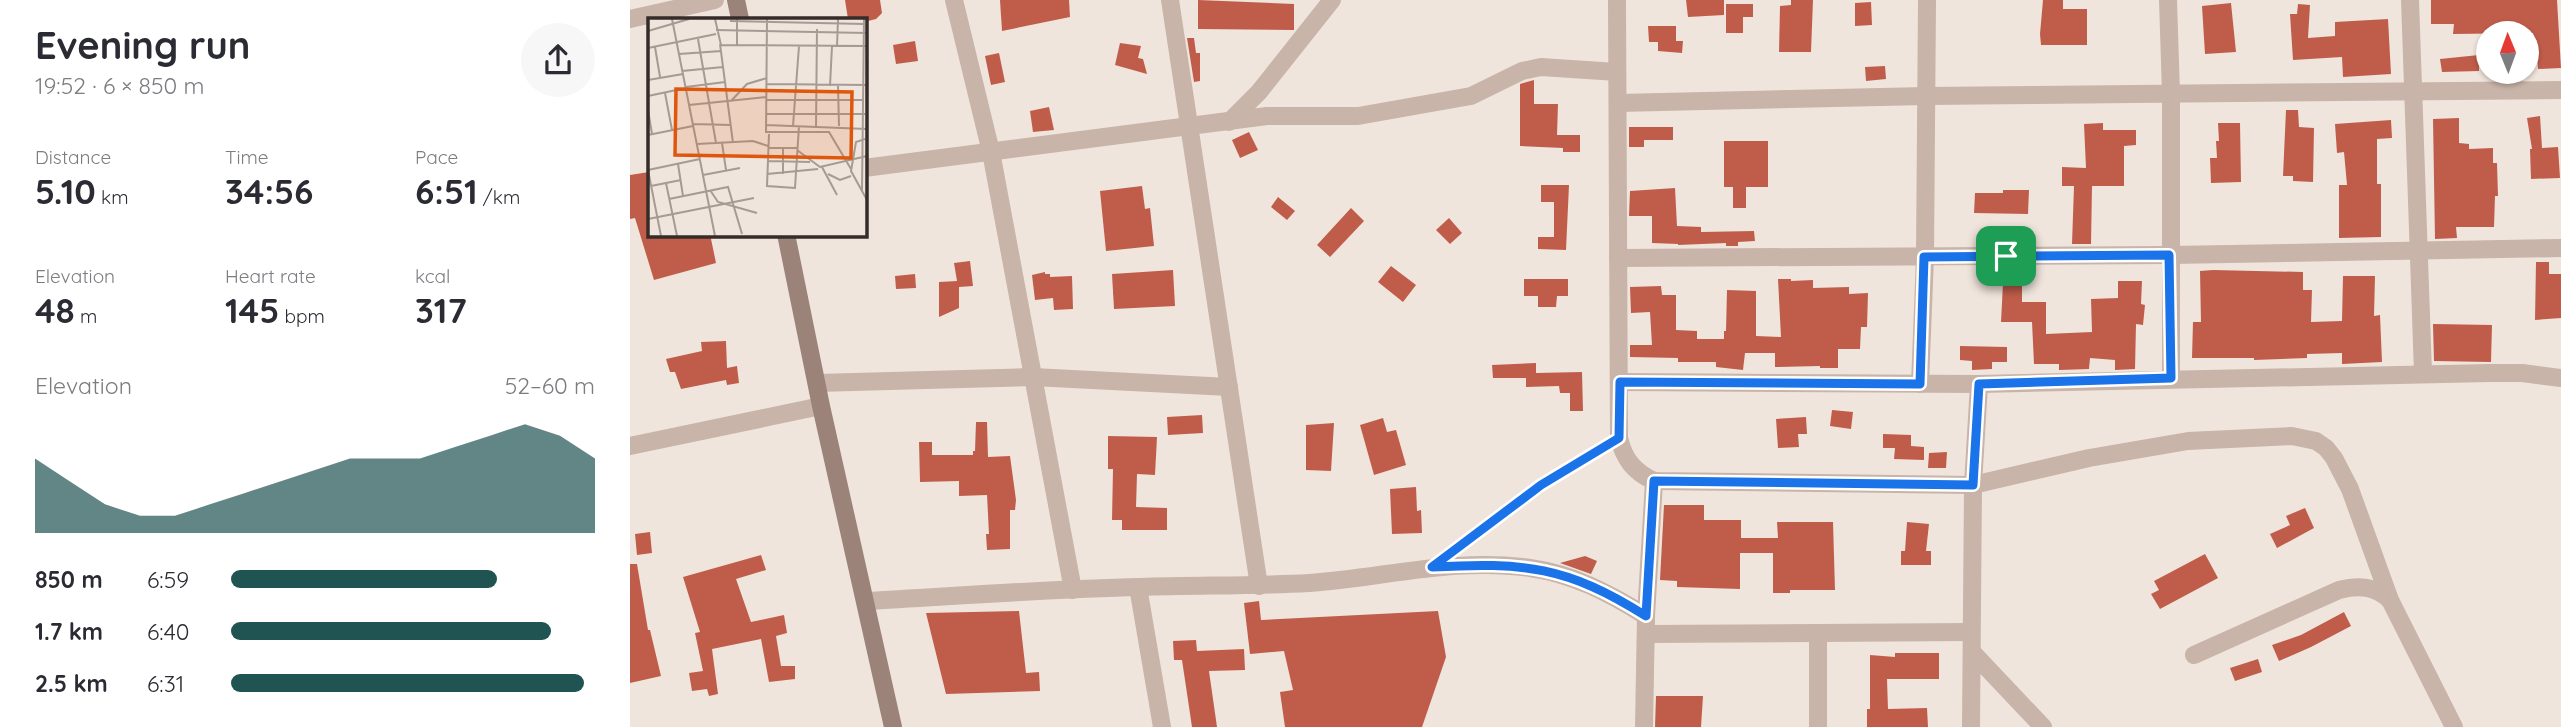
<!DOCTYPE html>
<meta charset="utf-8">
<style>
body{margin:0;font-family:Quicksand,sans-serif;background:#f7f7f7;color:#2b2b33;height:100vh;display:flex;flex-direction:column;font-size:26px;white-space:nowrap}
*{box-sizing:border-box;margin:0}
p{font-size:23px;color:#7c7c81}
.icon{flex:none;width:38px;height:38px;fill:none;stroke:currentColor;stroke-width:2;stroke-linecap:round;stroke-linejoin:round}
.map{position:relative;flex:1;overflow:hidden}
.details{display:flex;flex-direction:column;background:#fff;width:630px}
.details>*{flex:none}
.needle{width:46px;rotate:359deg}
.controls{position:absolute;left:1846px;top:21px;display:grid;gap:14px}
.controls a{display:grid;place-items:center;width:63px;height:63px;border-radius:50%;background:#fff;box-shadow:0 2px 5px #0004;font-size:35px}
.pin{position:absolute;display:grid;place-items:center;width:60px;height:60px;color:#fff;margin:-30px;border-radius:14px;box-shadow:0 4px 10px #0006}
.round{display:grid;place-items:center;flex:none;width:74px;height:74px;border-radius:37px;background:#f7f7f7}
.head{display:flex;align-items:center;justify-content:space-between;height:119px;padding:0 35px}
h1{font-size:38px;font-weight:800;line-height:52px}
.figures{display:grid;grid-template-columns:repeat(3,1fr);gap:10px;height:119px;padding:7px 35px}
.figures div{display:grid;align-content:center}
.figures b{font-size:35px;font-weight:800}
.figures small{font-size:19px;font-weight:400}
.figures p{font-size:19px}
.chart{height:196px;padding:14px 35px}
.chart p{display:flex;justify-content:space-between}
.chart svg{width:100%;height:126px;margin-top:7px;fill:#205453;opacity:.7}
ul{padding:0 35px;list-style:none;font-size:23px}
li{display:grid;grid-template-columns:112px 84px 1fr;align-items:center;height:52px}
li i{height:18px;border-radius:9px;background:#205453}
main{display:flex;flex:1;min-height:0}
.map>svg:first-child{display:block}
.building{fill:#c05d4a}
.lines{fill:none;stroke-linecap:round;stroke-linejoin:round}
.path{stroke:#b49e92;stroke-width:2.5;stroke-dasharray:3.5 3.5;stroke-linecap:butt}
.street{stroke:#c8b4a8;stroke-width:18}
.secondary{stroke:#9b837a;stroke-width:18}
.route-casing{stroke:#fff;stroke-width:14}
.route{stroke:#1a73e8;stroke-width:9}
.inset-road{fill:none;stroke:#a59b94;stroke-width:2}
.view{fill:#df570d;fill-opacity:0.15;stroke:#df570d;stroke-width:3.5}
.inset-edge{fill:none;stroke:#352b28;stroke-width:3.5}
</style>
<main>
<section class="details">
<div class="head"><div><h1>Evening run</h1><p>19:52 · 6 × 850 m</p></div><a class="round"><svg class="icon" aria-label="share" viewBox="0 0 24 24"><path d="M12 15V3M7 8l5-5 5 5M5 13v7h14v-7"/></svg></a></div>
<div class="figures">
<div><p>Distance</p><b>5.10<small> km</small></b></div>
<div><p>Time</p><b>34:56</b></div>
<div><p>Pace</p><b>6:51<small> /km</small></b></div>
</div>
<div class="figures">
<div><p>Elevation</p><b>48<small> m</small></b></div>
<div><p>Heart rate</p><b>145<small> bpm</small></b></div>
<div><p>kcal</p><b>317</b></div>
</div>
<div class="chart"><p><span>Elevation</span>52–60 m</p>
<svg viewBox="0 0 160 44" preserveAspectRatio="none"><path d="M0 44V18L10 26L20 34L30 38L40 38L50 34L60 30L70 26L80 22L90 18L100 18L110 18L120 14L130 10L140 6L150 10L160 18V44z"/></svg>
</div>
<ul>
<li><b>850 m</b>6:59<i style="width:73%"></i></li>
<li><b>1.7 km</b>6:40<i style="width:88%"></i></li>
<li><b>2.5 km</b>6:31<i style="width:97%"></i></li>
</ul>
</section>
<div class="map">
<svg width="1931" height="727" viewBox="0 0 1931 727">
<rect width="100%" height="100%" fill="#f0e5dc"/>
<g class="building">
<polygon points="215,0 250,0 252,13 246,19 234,22 234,19 218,19"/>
<polygon points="370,0 439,0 440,17 372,31"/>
<polygon points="568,0 664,4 664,30 568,29"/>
<polygon points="1056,0 1094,0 1094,15 1058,17"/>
<polygon points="1161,0 1183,0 1181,52 1149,52 1150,6 1161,5"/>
<polygon points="1413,0 1433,0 1433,9 1457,9 1457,45 1411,45 1410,34"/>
<polygon points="1801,0 1927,0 1931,68 1908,69 1906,40 1904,40 1903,33 1823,34 1824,24 1801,24"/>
<polygon points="1241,2 1242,25 1225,26 1225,3"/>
<polygon points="1601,3 1606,52 1575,54 1572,6"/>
<polygon points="1096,4 1123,4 1123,17 1113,17 1113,33 1096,33"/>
<polygon points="1668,4 1680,5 1678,38 1705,36 1705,22 1758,19 1761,74 1713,77 1712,57 1663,60 1660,14 1667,14"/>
<polygon points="1018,26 1046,26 1046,41 1053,41 1052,53 1028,51 1028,42 1019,42"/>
<polygon points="557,38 564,38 566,53 570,53 570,81 564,82"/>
<polygon points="285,41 288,61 266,64 263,45"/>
<polygon points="490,43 511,46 508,58 513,59 517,74 485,65"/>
<polygon points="369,53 375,82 361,85 355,56"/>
<polygon points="1849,55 1849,71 1812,72 1810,59"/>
<polygon points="1255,66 1256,79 1236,81 1235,67"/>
<polygon points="904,80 904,104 928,104 927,135 950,135 950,152 933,152 933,148 890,146 890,84"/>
<polygon points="419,107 424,130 403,132 400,111"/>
<polygon points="1656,110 1668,110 1669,127 1684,128 1683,182 1663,181 1663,176 1653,176"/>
<polygon points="1910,116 1912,148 1928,147 1930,178 1901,179 1900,149 1902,149 1897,118"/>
<polygon points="1829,118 1829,143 1839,144 1839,149 1863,148 1863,163 1867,163 1868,196 1865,196 1864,227 1826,227 1827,238 1805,239 1803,119"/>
<polygon points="1761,120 1762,138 1747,139 1747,184 1751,184 1751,237 1709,238 1709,185 1717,185 1714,152 1707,153 1705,124"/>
<polygon points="1473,123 1473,130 1506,130 1506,145 1494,146 1494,186 1462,186 1461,244 1442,244 1444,186 1432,186 1432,167 1456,168 1454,124"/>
<polygon points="1588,123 1610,123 1611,182 1581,183 1580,158 1587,158 1586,141 1589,141"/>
<polygon points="999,127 1043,127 1043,140 1014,140 1014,147 999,147"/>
<polygon points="619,132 628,150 610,158 602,140"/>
<polygon points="1094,141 1138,141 1138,187 1116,187 1116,208 1103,208 1103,187 1094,187"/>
<polygon points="19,172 19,234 80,234 86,263 24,280 5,218 0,219 0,175"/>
<polygon points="911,185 939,185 936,250 908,249 908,237 924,237 924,202 911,202"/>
<polygon points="512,186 515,209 520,208 524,246 476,251 470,191"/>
<polygon points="1045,188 1047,226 1071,227 1071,232 1124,231 1125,241 1108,242 1108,246 1096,246 1096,243 1048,245 1048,244 1022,243 1022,216 999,216 1000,191"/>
<polygon points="1373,190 1399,190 1398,214 1344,213 1345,193 1373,193"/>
<polygon points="648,197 665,211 657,220 641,207"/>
<polygon points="721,208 734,221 700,257 687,245"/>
<polygon points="819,218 832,233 820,244 806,230"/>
<polygon points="340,261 343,286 329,287 329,308 309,317 309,282 327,281 324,263"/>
<polygon points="1906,262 1919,262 1919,274 1931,274 1931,318 1905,320"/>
<polygon points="761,266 786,285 773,302 748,282"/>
<polygon points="543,270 545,306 484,309 482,274"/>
<polygon points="1583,270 1673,272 1673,290 1682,290 1681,322 1712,321 1713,276 1745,276 1744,316 1750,315 1752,362 1712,364 1712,353 1677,354 1677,358 1624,360 1624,358 1562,358 1563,322 1571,322 1570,271"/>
<polygon points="415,272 415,274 420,274 420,277 442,276 443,309 424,310 423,298 405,300 402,275"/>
<polygon points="285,274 286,288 266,289 265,276"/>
<polygon points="894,279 938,279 938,296 927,296 926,307 908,307 908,296 894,296"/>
<polygon points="1148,279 1161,279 1161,281 1183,280 1183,288 1219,287 1219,294 1238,293 1237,327 1231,327 1230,349 1208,349 1208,368 1190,368 1190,366 1145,367 1145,353 1115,353 1113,370 1086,367 1086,362 1048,362 1048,358 1000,357 1000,345 1022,345 1020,312 1001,313 1000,287 1031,286 1032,295 1046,295 1046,330 1067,331 1067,339 1094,339 1094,331 1096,331 1097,290 1126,291 1126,336 1151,337"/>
<polygon points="1488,281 1512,281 1511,304 1515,305 1513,325 1506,324 1505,369 1485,370 1485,360 1460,358 1459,369 1429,370 1429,364 1404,364 1402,322 1371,322 1373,283 1392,283 1392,302 1416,302 1416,334 1462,332 1461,299 1488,298"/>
<polygon points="1803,324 1862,325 1861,362 1804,361"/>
<polygon points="96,341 97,368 107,366 109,383 97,385 96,380 51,389 45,372 40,372 36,359 72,351 71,342"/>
<polygon points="1330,346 1377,347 1377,362 1362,362 1362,369 1342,370 1342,361 1330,360"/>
<polygon points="906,363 906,373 952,372 953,411 940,411 940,393 930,393 929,386 896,387 896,378 863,378 862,365"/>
<polygon points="1202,410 1223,412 1221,429 1200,426"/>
<polygon points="572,415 573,433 538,435 537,417"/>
<polygon points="1176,417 1177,434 1168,434 1169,447 1148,448 1146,419"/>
<polygon points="753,418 757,432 766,430 776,465 744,475 730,425"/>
<polygon points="346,422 357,422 358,457 380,456 386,500 385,510 380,510 380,549 357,550 356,534 359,534 357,495 329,496 329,481 290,482 289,442 302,442 302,455 343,455 343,451 345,451"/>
<polygon points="704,423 701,471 676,470 676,425"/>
<polygon points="1253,434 1281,435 1281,446 1294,447 1294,460 1264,459 1265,448 1253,448"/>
<polygon points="478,436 527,437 525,475 507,474 506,507 537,508 537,530 492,530 492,520 482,520 483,469 478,469"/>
<polygon points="1317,452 1316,468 1298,468 1299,453"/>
<polygon points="786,487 787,511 791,510 792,533 762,534 760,489"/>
<polygon points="1034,505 1074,505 1074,520 1111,520 1111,538 1148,538 1147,522 1203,522 1205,590 1160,590 1160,593 1143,593 1143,553 1110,553 1110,589 1047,587 1047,581 1030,580"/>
<polygon points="1675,508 1684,528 1647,548 1640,534 1660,525 1656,516"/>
<polygon points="1277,522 1299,524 1296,551 1301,551 1301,565 1271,565 1271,551 1275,551"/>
<polygon points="20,532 22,553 7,555 5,534"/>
<polygon points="1575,554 1588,578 1530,609 1521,594 1529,590 1524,581"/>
<polygon points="131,555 136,570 106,579 121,622 154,615 157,633 146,636 151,666 165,666 165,679 139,682 131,639 82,649 88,694 79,696 77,689 62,691 59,673 73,671 65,633 70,632 53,577"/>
<polygon points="955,556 967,561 961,574 930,563"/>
<polygon points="0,564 7,564 18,630 20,630 31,676 0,683"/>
<polygon points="629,601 631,620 808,611 816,657 792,727 655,727 650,692 663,690 654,651 620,654 614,603"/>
<polygon points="389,611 396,673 409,672 410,691 316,694 296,613"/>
<polygon points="1714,612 1721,626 1681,647 1649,661 1642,645 1671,635"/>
<polygon points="566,640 567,651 614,649 615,670 579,671 587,727 562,727 552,660 544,660 543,641"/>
<polygon points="1265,653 1309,653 1309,679 1257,679 1258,709 1297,708 1298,727 1237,727 1237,709 1240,709 1240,655 1265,657"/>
<polygon points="1628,659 1632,672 1605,681 1600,668"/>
<polygon points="1026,696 1073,696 1071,727 1025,727"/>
</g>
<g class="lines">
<polyline class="path" points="824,549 911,485 974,447"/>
<g class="street">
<polyline points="324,0 361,152 443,590"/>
<polyline points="540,0 629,586"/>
<path d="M987 0 989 438C994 459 1004 472 1024 481L1343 485 1459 458 1558 441 1662 436 1686 441 1696 448 1704 458 1720 489 1760 600 1824 727"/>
<polyline points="1538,0 1541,93 1541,378"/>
<polyline points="1780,0 1793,373"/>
<polyline points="0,19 85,0"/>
<polyline points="988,103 1296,96 1931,90"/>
<polyline points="599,122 629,92 702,0"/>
<polyline points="234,168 637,116 728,116 841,96 892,71 911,67 987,72"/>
<polyline points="988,258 1540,255 1931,248"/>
<polyline points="990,382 1349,384 1859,373 1892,373 1931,378"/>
<polyline points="187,383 403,377 599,387"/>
<polyline points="1290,384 1295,257 1297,0"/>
<polyline points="0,446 191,406"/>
<polyline points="508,587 532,727"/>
<path d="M236 601C327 596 419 589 510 587 567 585 623 586 679 583 753 578 825 557 900 568 943 574 979 593 1016 616"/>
<polyline points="1188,633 1188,727"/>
<polyline points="1016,634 1341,632"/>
<polyline points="1342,652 1413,727"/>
<path d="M1564 655 1709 590C1729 585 1745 586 1760 600"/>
<polyline points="1014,727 1016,616 1024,481"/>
<polyline points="1341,727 1343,485 1349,384"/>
</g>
<g class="secondary">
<polyline points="106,0 110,19"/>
<polyline points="156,234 191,406 263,727"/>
</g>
</g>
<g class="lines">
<defs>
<path id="route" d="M1539 255 1541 378 1349 384 1343 485 1024 481 1016 616C937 566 894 562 802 567L911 485 989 438 990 382 1290 384 1294 257Z"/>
</defs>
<use href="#route" class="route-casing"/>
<use href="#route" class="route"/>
</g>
<g transform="translate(18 18)">
<rect width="219" height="219" fill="#f0e5dc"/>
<path class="inset-road" d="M24 1 67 218M67 1 73 27 219 28M119 1 118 114H181L203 151M82 3 216 6M68 12 219 15M0 13 41 1M50 21 68 125M72 26 85 125M89 27V1M189 28 190 1M7 29 12 59M0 30 68 16M31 36 73 33M34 53 75 49M0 62 35 56M118 66 219 67M182 68 184 28M190 68 191 108M38 69 77 64M17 75 24 112M0 78 38 70M118 82H216M83 83 99 66 119 60M41 87 118 79M0 92 4 116M118 96H217M45 106 82 107M118 107 219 111M145 108 151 28M168 108 169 11M121 116 119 168 147 170 151 108M0 117 45 108M217 121 208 124 203 153 219 182M74 125 78 152M49 126 105 123 120 128M120 130H149M149 132 172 149 219 138M119 143 162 144M30 146 35 178M174 149 189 177M0 152 13 218M0 152 52 141M119 156 170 151M135 156V130M180 156 192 162 203 158M55 157 92 150M18 165 29 218M3 168 33 162M62 172 70 184 109 195M214 173 216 1M21 181 80 169 94 216M0 201 106 180"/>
<path class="view" d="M28 71 204 74 203 140 27 137Z"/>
<rect width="219" height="219" class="inset-edge"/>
</g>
</svg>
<div class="controls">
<a><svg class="needle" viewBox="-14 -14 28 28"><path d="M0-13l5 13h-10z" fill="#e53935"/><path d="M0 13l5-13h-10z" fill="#7c7c81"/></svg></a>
</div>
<div class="pin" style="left:1376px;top:256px;background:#1e9e55"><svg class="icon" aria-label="arrive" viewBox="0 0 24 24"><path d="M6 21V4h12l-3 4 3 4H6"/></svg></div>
</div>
</main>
